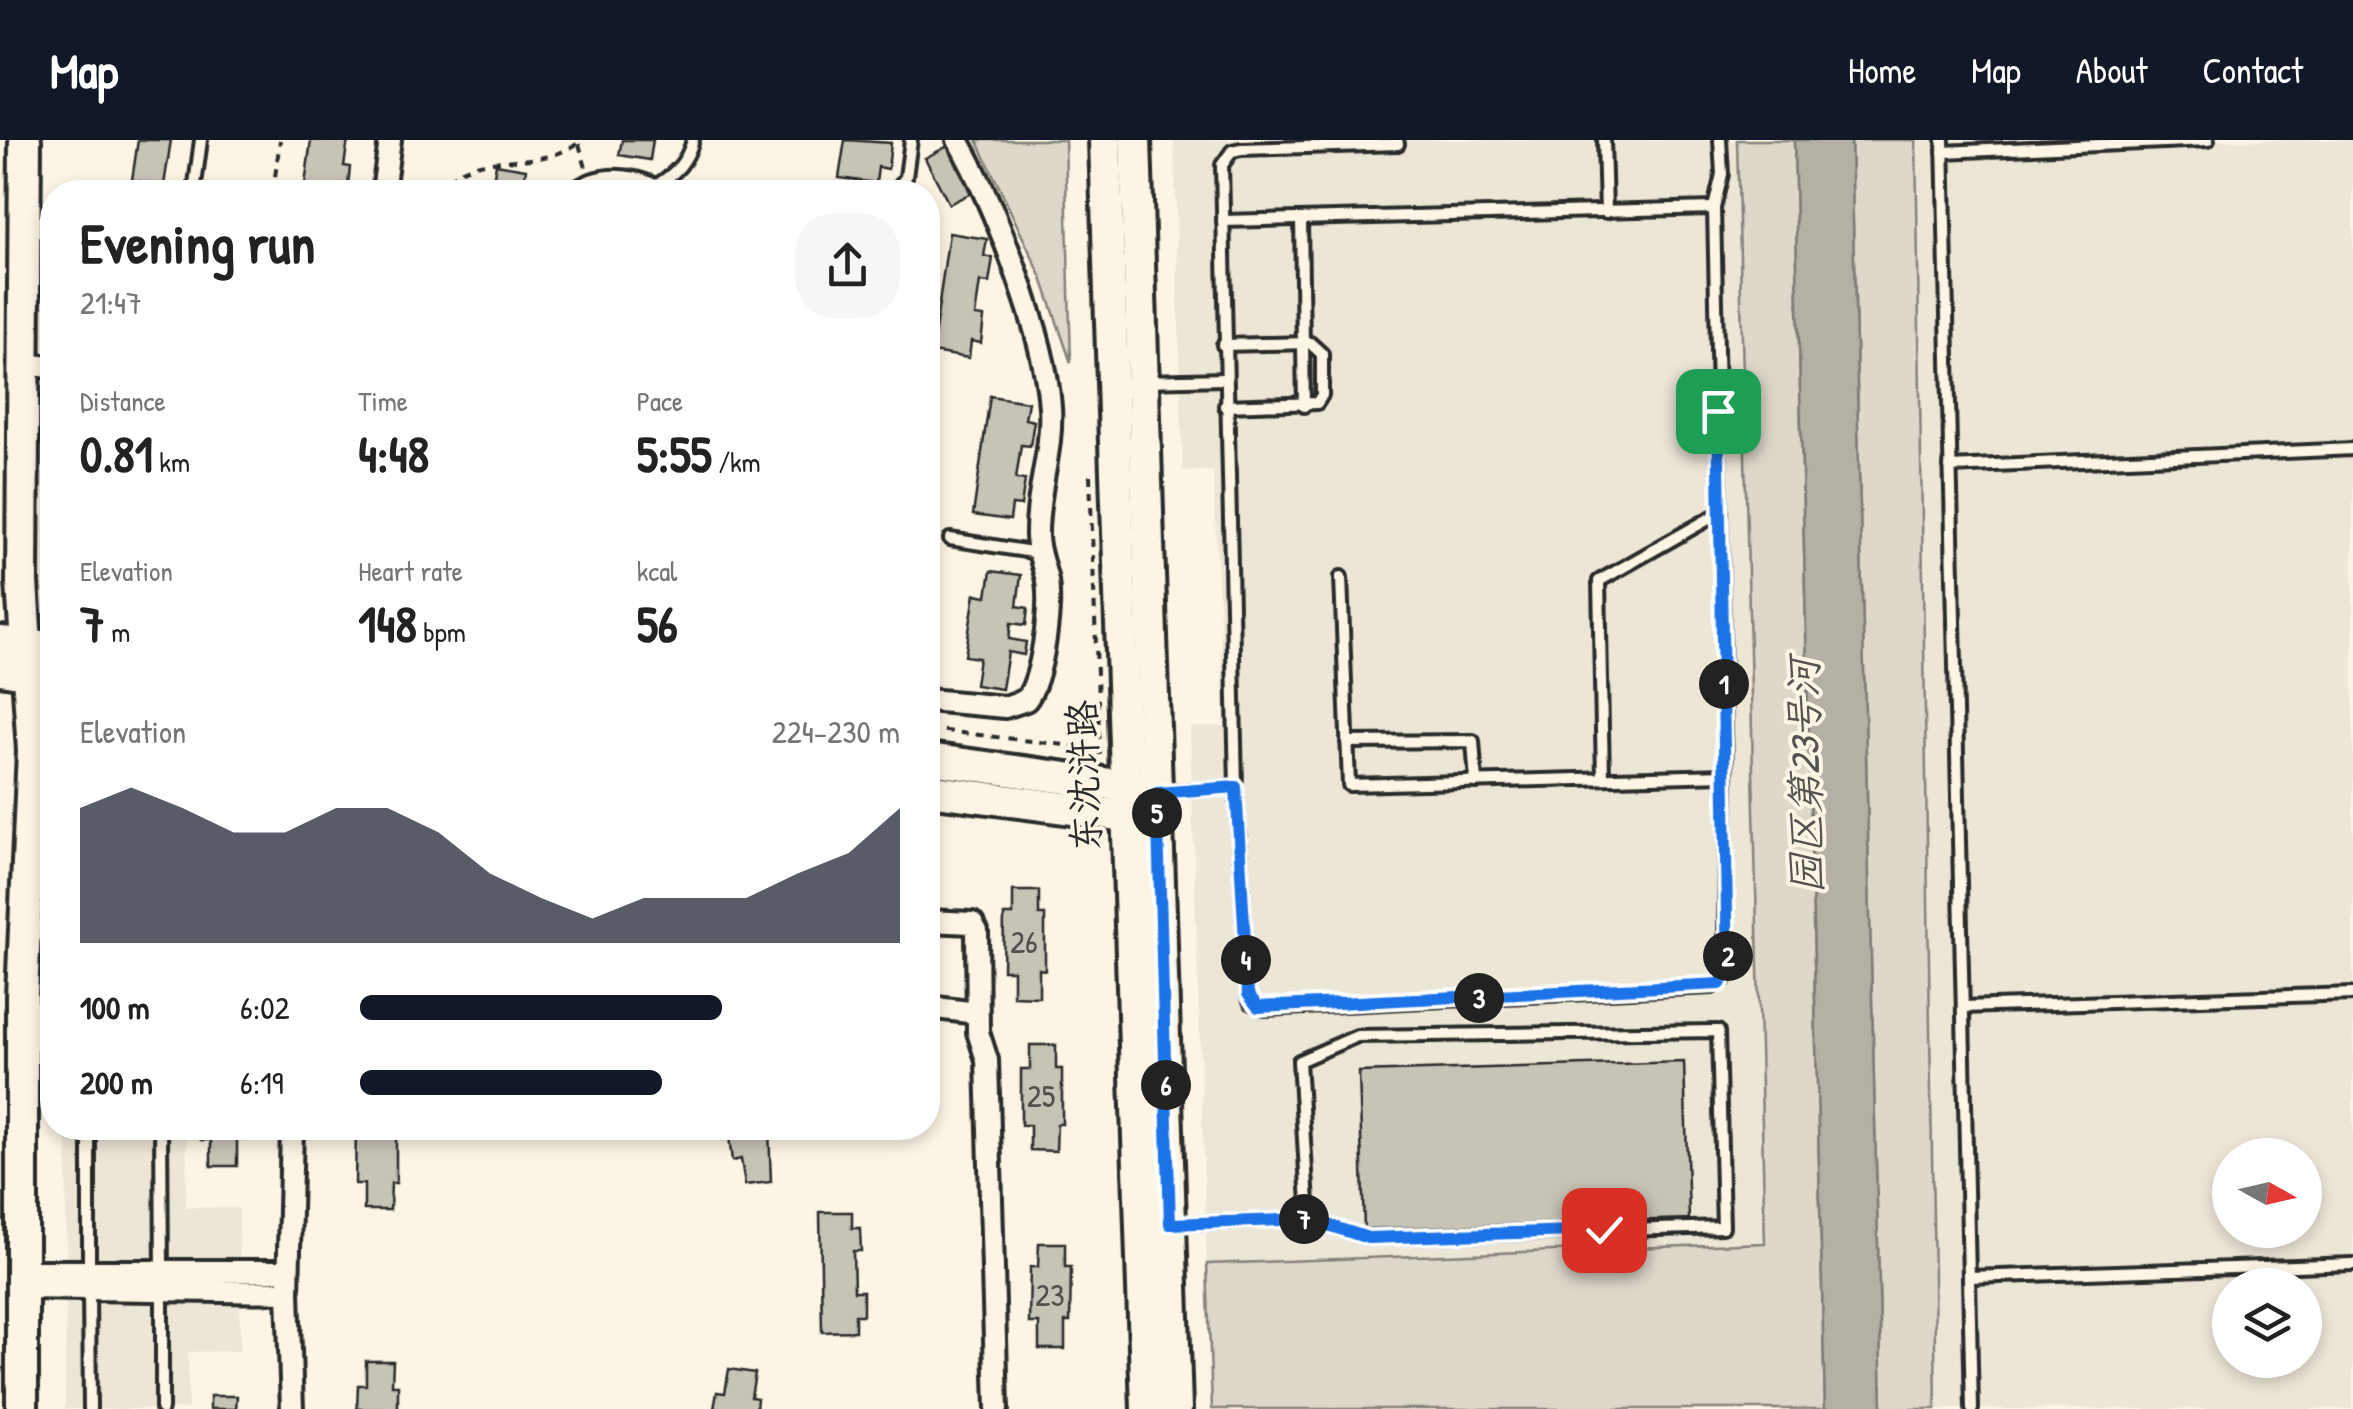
<!DOCTYPE html>
<meta charset="utf-8">
<style>
body{margin:0;font-family:"Patrick Hand","LXGW WenKai TC",sans-serif;background:#f6f6f6;color:#222;height:100vh;display:flex;flex-direction:column;font-size:38px;white-space:nowrap}
*{box-sizing:border-box;margin:0}
p{font-size:32px;color:#767676}
.icon{flex:none;width:55px;height:55px;fill:none;stroke:currentColor;stroke-width:2;stroke-linecap:round;stroke-linejoin:round}
.map{position:relative;flex:1;overflow:hidden}
.drawer{position:absolute;left:40px;top:40px;width:900px;height:960px;display:flex;flex-direction:column;background:#fff;border-radius:40px;box-shadow:0 5px 15px #0003}
.drawer>*{flex:none}
.needle{width:65px;rotate:98deg}
.tools{position:absolute;left:2212px;top:998px;display:grid;gap:20px}
.tools a{display:grid;place-items:center;width:110px;height:110px;border-radius:50%;background:#fff;box-shadow:0 5px 15px #0003;font-size:50px}
.pin{position:absolute;display:grid;place-items:center;width:85px;height:85px;color:#fff;margin:-42px;border-radius:20px;box-shadow:0 5px 15px #0006}
.km{position:absolute;width:50px;height:50px;margin:-25px;border-radius:50%;background:#222;color:#fff;font-size:28px;line-height:50px;text-align:center}
.round{display:grid;place-items:center;flex:none;width:105px;height:105px;border-radius:40px;background:#f6f6f6}
.summary{display:flex;align-items:center;justify-content:space-between;height:170px;padding:0 40px}
h1{font-size:55px;font-weight:700;line-height:75px}
.stats{display:grid;grid-template-columns:repeat(3,1fr);gap:15px;height:170px;padding:10px 40px}
.stats div{display:grid;align-content:center}
.stats b{font-size:50px;font-weight:700}
.stats small{font-size:28px;font-weight:400}
.stats p{font-size:28px}
.chart{height:280px;padding:20px 40px}
.chart p{display:flex;justify-content:space-between}
.chart svg{width:100%;height:180px;margin-top:10px;fill:#111827;opacity:.7}
ul{padding:0 40px;list-style:none;font-size:32px}
li{display:grid;grid-template-columns:160px 120px 1fr;align-items:center;height:75px}
li i{height:25px;border-radius:12px;background:#111827}
header{display:flex;align-items:center;gap:60px;box-sizing:border-box;height:140px;padding:0 50px;background:#111827;color:#fff}
header strong{font-size:48px}
nav{display:flex;gap:55px;margin-inline-start:auto;font-size:35px}
.map>svg:first-child{display:block}
.built{fill:#ece6d7;fill-rule:evenodd}
.green{fill:#ded8ca;stroke:#84827a;stroke-width:2.5}
.water{fill:#b4b0a5;stroke:#7d7b74;stroke-width:2.5}
.building{fill:#c8c3b7;stroke:#2b2b2b;stroke-width:2.5}
.lines{fill:none;stroke-linecap:round;stroke-linejoin:round}
.lane-casing{stroke:#2b2b2b;stroke-width:18}
.street-casing{stroke:#2b2b2b;stroke-width:28}
.secondary-casing{stroke:#2b2b2b;stroke-width:38}
.path{stroke:#2b2b2b;stroke-width:4;stroke-dasharray:8 8;stroke-linecap:butt}
.lane{stroke:#fcf5e5;stroke-width:10}
.street{stroke:#fcf5e5;stroke-width:20}
.secondary{stroke:#fcf5e5;stroke-width:30}
.route-casing{stroke:#fff;stroke-width:20}
.route{stroke:#1a73e8;stroke-width:12}
.labels{text-anchor:middle;stroke-width:8;stroke-linejoin:round;paint-order:stroke}
.number-label{font-size:32px;fill:#52514e}
.street-label{font-size:38px;fill:#2b2b2b;stroke:#fcf5e5}
.water-label{font-size:40px;font-style:italic;fill:#545350;stroke:#fcf5e5}
</style>
<header>
<strong>Map</strong>
<nav><a>Home</a><a>Map</a><a>About</a><a>Contact</a></nav>
</header>
<div class="map">
<svg width="2353" height="1269" viewBox="0 0 2353 1269">
<rect width="100%" height="100%" fill="#fcf5e5"/>
<filter id="ink" filterUnits="userSpaceOnUse"><feTurbulence type="fractalNoise" baseFrequency=".01" numOctaves="2"/><feDisplacementMap in="SourceGraphic" scale="20" xChannelSelector="R" yChannelSelector="G"/><feConvolveMatrix kernelMatrix="1 2 1 2 8 2 1 2 1" color-interpolation-filters="sRGB"/></filter>
<g filter="url(#ink)">
<g class="built">
<polygon points="1174,0 1737,0 1765,1104 1207,1124 1190,587 1225,586 1213,331 1183,331"/>
<path d="M1916 0H2353V1269H1936ZM2230 1015H2305V1090H2230ZM2230 1145H2305V1220H2230Z"/>
<polygon points="67,988 187,988 186,1067 239,1068 240,1211 188,1212 188,1269 65,1269"/>
</g>
<g class="green">
<polygon points="977,0 1065,0 1071,223 1042,138"/>
<polygon points="1737,0 1794,0 1825,1269 1212,1269 1207,1124 1765,1103"/>
<polygon points="1851,0 1916,0 1936,1269 1882,1269"/>
</g>
<polygon class="water" points="1794,0 1851,0 1882,1269 1825,1269"/>
<g class="building">
<polygon points="138,0 171,0 164,45 132,40"/>
<polygon points="311,0 348,0 344,26 350,27 348,45 342,44 340,52 304,52"/>
<polygon points="622,0 653,0 650,20 619,15"/>
<polygon points="845,0 891,3 888,29 878,27 876,43 839,38"/>
<polygon points="954,3 977,50 949,64 925,18"/>
<polygon points="496,24 526,29 523,51 533,52 491,52"/>
<polygon points="949,93 987,99 984,116 993,118 989,143 980,142 975,176 984,177 981,203 971,201 969,218 932,212"/>
<polygon points="990,256 1028,262 1025,279 1034,281 1030,306 1021,305 1016,339 1025,340 1021,366 1012,365 1010,380 973,375"/>
<polygon points="991,431 1021,435 1017,466 1028,468 1026,485 1011,483 1009,499 1026,502 1024,515 1008,512 1002,549 975,545 979,518 965,516 975,454 987,456"/>
<polygon points="1013,751 1039,751 1039,775 1045,775 1045,830 1039,829 1039,857 1013,856 1013,830 1003,830 1004,775 1013,775"/>
<polygon points="1030,905 1056,905 1056,929 1062,929 1062,984 1057,984 1056,1011 1030,1010 1030,985 1021,985 1021,929 1030,929"/>
<polygon points="1684,922 1689,1079 1364,1089 1359,932"/>
<polygon points="201,988 242,988 242,999 237,999 237,1026 211,1026 211,1000 201,1000"/>
<polygon points="356,988 396,988 396,1043 391,1043 390,1070 364,1070 364,1044 355,1044"/>
<polygon points="728,988 769,988 771,1042 745,1045 741,1019 732,1021"/>
<polygon points="820,1072 852,1072 852,1088 860,1088 861,1111 853,1111 854,1151 863,1151 863,1175 855,1175 855,1191 822,1192"/>
<polygon points="1039,1103 1065,1103 1065,1127 1071,1127 1070,1182 1065,1182 1065,1209 1039,1209 1039,1183 1029,1183 1030,1127 1038,1127"/>
<polygon points="366,1221 393,1221 392,1245 398,1245 398,1269 357,1269 358,1245 366,1245"/>
<polygon points="729,1229 755,1233 751,1257 757,1258 756,1269 714,1269 717,1252 725,1253"/>
<polygon points="210,1256 237,1256 236,1269 210,1269"/>
</g>
<g class="lines">
<defs>
<g id="lane">
<polyline points="1397,0 1398,4 1241,9 1232,11 1222,25 1236,647 1248,855 1251,863 1265,869 1712,847 1725,839 1726,635 1714,68 1722,34 1720,0"/>
<polyline points="1604,0 1606,72"/>
<polyline points="1943,0 1972,1269"/>
<polyline points="1943,12 2208,0"/>
<path d="M657 45C676 33 687 22 693 0"/>
<polyline points="194,52 201,0"/>
<path d="M571 52C598 28 640 33 667 52"/>
<polyline points="895,52 906,37 911,0"/>
<polyline points="1301,80 1304,266"/>
<polyline points="1223,81 1714,68"/>
<polyline points="1223,205 1310,203 1322,214 1322,255 1317,263 1225,266"/>
<polyline points="1146,241 1224,239"/>
<polyline points="1950,327 2353,309"/>
<polyline points="950,399 1038,413"/>
<polyline points="1341,437 1349,645 1726,635"/>
<polyline points="1347,602 1473,601 1476,642"/>
<polyline points="1603,638 1599,441 1721,372"/>
<polyline points="1158,653 1236,647"/>
<polyline points="1963,867 2353,854"/>
<polyline points="930,961 930,868"/>
<polyline points="89,988 89,1133"/>
<polyline points="161,988 162,1133"/>
<polyline points="1172,1084 1309,1079 1367,1098 1723,1087 1718,891 1357,896 1299,921 1309,1079"/>
<polyline points="1969,1137 2353,1124"/>
<polyline points="89,1150 90,1269"/>
<polyline points="162,1150 162,1269"/>
</g>
<g id="street">
<polyline points="383,52 390,0"/>
<polyline points="21,224 52,227"/>
<path d="M928 560 1005 567 1026 560C1043 538 1051 468 1047 441 1044 426 1037 411 1037 396 1036 353 1053 311 1050 267 1045 193 994 65 958 0"/>
<polyline points="928,781 972,783 977,791 978,892 987,920 997,1269"/>
<polyline points="928,867 977,873"/>
<polyline points="22,1131 288,1131"/>
<polyline points="22,1148 288,1152"/>
<polyline points="292,1269 288,1152 292,988"/>
</g>
<g id="secondary">
<polyline points="1105,0 1147,1269"/>
<polyline points="1135,0 1176,1269"/>
<polyline points="0,502 52,507"/>
<polyline points="0,529 52,537"/>
<polyline points="928,619 1140,648"/>
<polyline points="928,650 1125,676 1140,666"/>
<polyline points="22,1269 22,856 33,611 22,442 25,0"/>
</g>
</defs>
<use href="#lane" class="lane-casing"/>
<use href="#street" class="street-casing"/>
<use href="#secondary" class="secondary-casing"/>
<g class="path">
<polyline points="579,4 586,28"/>
<polyline points="273,52 280,0"/>
<path d="M438 52C473 0 535 38 582 0"/>
<polyline points="49,309 52,339"/>
<polyline points="1090,335 1100,620"/>
<polyline points="52,398 52,449"/>
<polyline points="928,589 1099,609"/>
<polyline points="48,899 52,848"/>
</g>
<use href="#lane" class="lane"/>
<use href="#street" class="street"/>
<use href="#secondary" class="secondary"/>
</g>
</g>
<g class="lines" filter="url(#ink)">
<defs>
<polyline id="route" points="1604,1090 1368,1098 1309,1079 1170,1084 1157,653 1236,647 1248,854 1258,867 1720,844 1728,831 1718,271"/>
</defs>
<use href="#route" class="route-casing"/>
<use href="#route" class="route"/>
</g>
<g class="labels">
<g class="number-label">
<text x="1024" y="813">26</text>
<text x="1041" y="967">25</text>
<text x="1050" y="1166">23</text>
</g>
<g class="street-label">
<text transform="translate(1084 636) rotate(-92)" y="13">东沈浒路</text>
</g>
<g class="water-label">
<text transform="translate(1805 636) rotate(-91)" y="14">园区第23号河</text>
</g>
</g>
</svg>
<div class="tools">
<a><svg class="needle" viewBox="-14 -14 28 28"><path d="M0-13l5 13h-10z" fill="#e53935"/><path d="M0 13l5-13h-10z" fill="#767676"/></svg></a>
<a><svg class="icon" aria-label="layers" viewBox="0 0 24 24"><path d="M12 4l9 5-9 5-9-5zM3 14l9 5 9-5"/></svg></a>
</div>
<div class="pin" style="left:1718px;top:271px;background:#1e9e55"><svg class="icon" aria-label="arrive" viewBox="0 0 24 24"><path d="M6 21V4h12l-3 4 3 4H6"/></svg></div>
<div class="pin" style="left:1604px;top:1090px;background:#d93025"><svg class="icon" aria-label="check" viewBox="0 0 24 24"><path d="M5 12l5 5 9-10"/></svg></div>
<b class="km" style="left:1724px;top:544px">1</b>
<b class="km" style="left:1728px;top:816px">2</b>
<b class="km" style="left:1479px;top:858px">3</b>
<b class="km" style="left:1246px;top:820px">4</b>
<b class="km" style="left:1157px;top:673px">5</b>
<b class="km" style="left:1166px;top:945px">6</b>
<b class="km" style="left:1304px;top:1079px">7</b>
<section class="drawer">
<div class="summary"><div><h1>Evening run</h1><p>21:47</p></div><a class="round"><svg class="icon" aria-label="share" viewBox="0 0 24 24"><path d="M12 15V3M7 8l5-5 5 5M5 13v7h14v-7"/></svg></a></div>
<div class="stats">
<div><p>Distance</p><b>0.81<small> km</small></b></div>
<div><p>Time</p><b>4:48</b></div>
<div><p>Pace</p><b>5:55<small> /km</small></b></div>
</div>
<div class="stats">
<div><p>Elevation</p><b>7<small> m</small></b></div>
<div><p>Heart rate</p><b>148<small> bpm</small></b></div>
<div><p>kcal</p><b>56</b></div>
</div>
<div class="chart"><p><span>Elevation</span>224–230 m</p>
<svg viewBox="0 0 160 44" preserveAspectRatio="none"><path d="M0 44V11L10 6L20 11L30 17L40 17L50 11L60 11L70 17L80 27L90 33L100 38L110 33L120 33L130 33L140 27L150 22L160 11V44z"/></svg>
</div>
<ul>
<li><b>100 m</b>6:02<i style="width:67%"></i></li>
<li><b>200 m</b>6:19<i style="width:56%"></i></li>
</ul>
</section>
</div>
